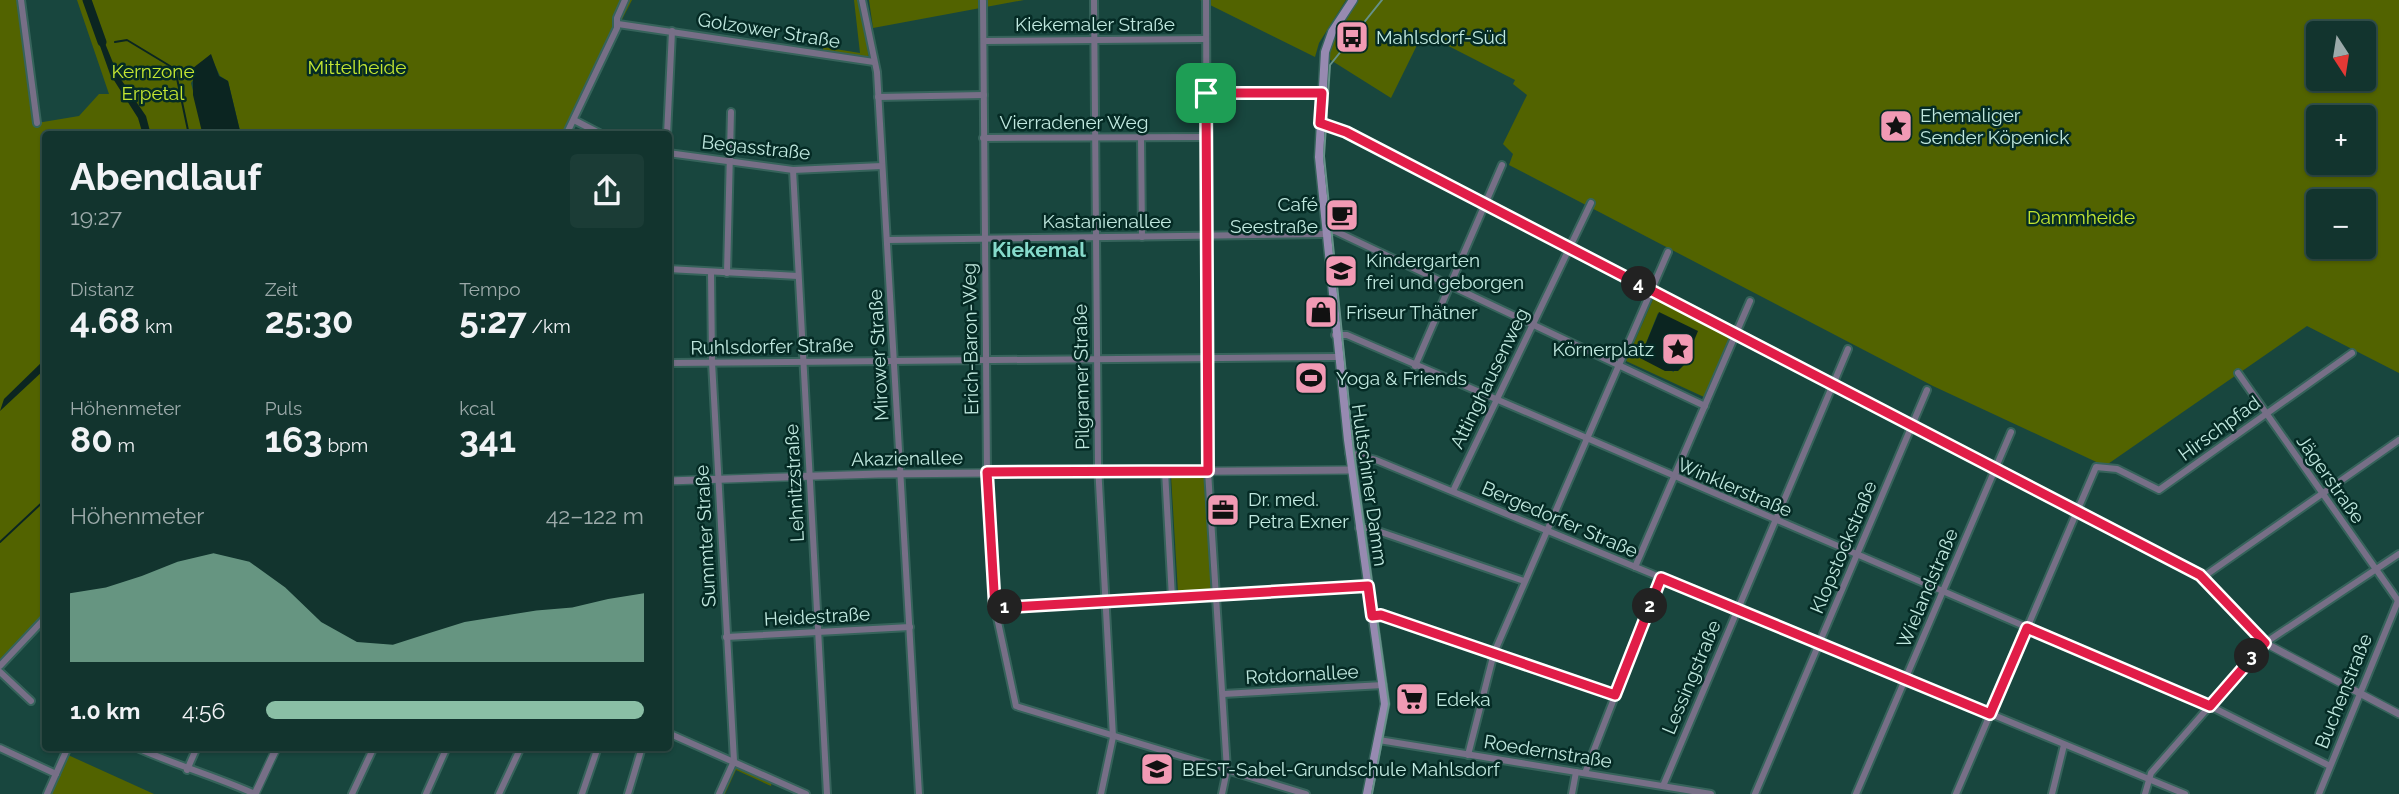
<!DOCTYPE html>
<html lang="de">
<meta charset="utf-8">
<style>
body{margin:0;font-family:Raleway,sans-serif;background:#1b3c36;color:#f1f3f6;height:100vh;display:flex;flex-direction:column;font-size:26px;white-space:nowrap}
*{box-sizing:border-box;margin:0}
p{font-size:23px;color:#9caaaa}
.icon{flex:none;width:38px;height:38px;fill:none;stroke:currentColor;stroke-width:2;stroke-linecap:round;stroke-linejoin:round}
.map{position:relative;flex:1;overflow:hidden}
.side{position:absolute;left:42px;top:131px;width:630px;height:620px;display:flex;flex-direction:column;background:#12342e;border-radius:7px;box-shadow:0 2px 5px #0004,0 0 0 2px #314f4a}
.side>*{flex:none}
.needle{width:46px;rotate:168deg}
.tools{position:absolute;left:2306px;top:21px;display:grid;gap:14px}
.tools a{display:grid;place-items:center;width:70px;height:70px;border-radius:7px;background:#12342e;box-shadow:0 2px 5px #0004,0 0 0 2px #314f4a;font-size:35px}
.pin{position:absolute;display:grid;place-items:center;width:60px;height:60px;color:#fff;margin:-30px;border-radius:14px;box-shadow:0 4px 10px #0006}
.km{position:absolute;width:35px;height:35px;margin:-18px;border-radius:50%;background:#222;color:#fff;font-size:19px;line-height:35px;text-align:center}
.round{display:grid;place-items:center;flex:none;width:74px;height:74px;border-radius:7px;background:#1b3c36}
.summary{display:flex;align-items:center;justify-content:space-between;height:119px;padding:0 28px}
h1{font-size:38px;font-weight:700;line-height:52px}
.metrics{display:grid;grid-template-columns:repeat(3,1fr);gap:10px;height:119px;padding:7px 28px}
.metrics div{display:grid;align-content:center}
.metrics b{font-size:35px;font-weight:700}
.metrics small{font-size:19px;font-weight:400}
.metrics p{font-size:19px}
.chart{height:196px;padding:14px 28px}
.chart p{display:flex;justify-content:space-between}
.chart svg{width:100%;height:126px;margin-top:7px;fill:#8abfa5;opacity:.7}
ul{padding:0 28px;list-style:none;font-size:23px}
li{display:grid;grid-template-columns:112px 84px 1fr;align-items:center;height:52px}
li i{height:18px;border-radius:9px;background:#8abfa5}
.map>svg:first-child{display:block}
.green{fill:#526300;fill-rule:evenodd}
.water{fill:#0b2521}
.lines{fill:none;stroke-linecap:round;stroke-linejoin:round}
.stream{stroke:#0b2521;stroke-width:2}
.river{stroke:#0b2521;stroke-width:9}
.minor-casing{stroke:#36635b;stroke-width:10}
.tertiary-casing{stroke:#36635b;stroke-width:10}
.secondary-casing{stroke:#36635b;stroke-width:11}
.minor{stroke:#776f87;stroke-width:6}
.tertiary{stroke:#776f87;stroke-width:7}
.secondary{stroke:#978ab1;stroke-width:8}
.tram{stroke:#669189;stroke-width:2}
.route-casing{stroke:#fff;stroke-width:14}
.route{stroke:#e11d48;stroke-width:9}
.labels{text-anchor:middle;stroke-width:5;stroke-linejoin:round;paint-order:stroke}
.street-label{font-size:19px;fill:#c0e8df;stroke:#052b25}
.poi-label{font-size:19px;fill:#c0e8df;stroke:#052b25;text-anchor:start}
.park-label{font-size:19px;fill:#c3e632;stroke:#052b25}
.neighbourhood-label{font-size:21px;font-weight:bold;fill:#86dbcb;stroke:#052b25}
</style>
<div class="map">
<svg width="2399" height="794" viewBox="0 0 2399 794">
<rect width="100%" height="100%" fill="#18463e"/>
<g class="green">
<polygon points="0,0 22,0 37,123 79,116 99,94 109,94 77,0 632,0 563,135 241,135 228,81 220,76 210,55 191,83 204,135 46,135 45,614 0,663"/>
<polygon points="854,0 860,0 869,58 823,52 823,47 860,53"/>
<polygon points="869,0 1024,0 873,28"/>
<polygon points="1200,0 1346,0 1319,43 1315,57"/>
<path d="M1356 0H2399V373L2307 326 2105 466 1933 386 1509 165 1513 154 1503 144 1527 95 1513 84 1515 80 1423 33 1391 98 1329 59C1331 35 1342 18 1356 0ZM2319 33H2364V79H2319ZM2319 117H2364V163H2319ZM2319 201H2364V247H2319Z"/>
<path d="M1654 297 1730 337 1704 397 1626 361ZM1658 313 1674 372 1640 358Z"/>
<polygon points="1171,476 1204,476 1211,590 1178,592"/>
<polygon points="68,755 154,794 50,794"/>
<polygon points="736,765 772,781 771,786 736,770 725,794 721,794"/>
</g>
<g class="water">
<polygon points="100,31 118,75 146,116 151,135 143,135 138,118 110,74 95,32"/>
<polygon points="211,54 219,76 228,81 241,135 202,132 193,95 193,68"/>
<polygon points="1659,312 1698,331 1684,365 1678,371 1665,371 1640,358"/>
<polygon points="45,359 44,370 0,411 4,399"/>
</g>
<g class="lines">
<g class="stream">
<polyline points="115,42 127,40 175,69 189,135"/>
<polyline points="0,542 46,499"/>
</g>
<polyline class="river" points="87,0 102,42"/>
<defs>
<g id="minor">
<polyline points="21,0 37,123"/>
<polyline points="862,0 877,72 919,794"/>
<polyline points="1094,0 1098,465 1113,737 1101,794"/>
<polyline points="1206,0 1208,471 1227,770 1222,794"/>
<polyline points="983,1 987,472 995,608 1016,706 1306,794"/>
<polyline points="618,24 874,62"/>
<polyline points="984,41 1206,39"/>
<polyline points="1206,93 1322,93"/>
<polyline points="878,97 984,95"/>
<polyline points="574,120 603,135"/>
<polyline points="566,135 617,28 617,18 625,0"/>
<polyline points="667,135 672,31"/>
<polyline points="1141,137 1142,237"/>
<polyline points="983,138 1207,137"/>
<polyline points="668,153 793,170 882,166"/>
<polyline points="793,170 827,794"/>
<polyline points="1326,231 1335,231 1705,406"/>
<polyline points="887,240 1326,234"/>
<polyline points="668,269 798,276"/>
<polyline points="711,272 712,362 734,761 719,794"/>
<polyline points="727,273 731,112"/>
<polyline points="1335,335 1347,335 2210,706 2330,766"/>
<polyline points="668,363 1338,357"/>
<polyline points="1415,366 1502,165"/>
<polyline points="2238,373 2399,602"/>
<polyline points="1349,453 1376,460 2185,794"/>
<polyline points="1165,471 1172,598"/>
<polyline points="1453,491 1591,203"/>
<polyline points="1359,528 1369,528 1524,581"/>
<polyline points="1635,567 1750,301"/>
<polyline points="2203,577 2399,440"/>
<polyline points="995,608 1368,586"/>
<polyline points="1372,616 1381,616 1615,695"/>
<polyline points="726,637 910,627"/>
<polyline points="0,666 46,617"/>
<polyline points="0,672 31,701"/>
<polyline points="1223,694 1383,685"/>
<polyline points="668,733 806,794"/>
<polyline points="1379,740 1711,794"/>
<path d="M135 747C175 765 215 776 255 794"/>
<polyline points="0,748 56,774"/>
<polyline points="1468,755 1494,653 1668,252"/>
<polyline points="187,770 197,747"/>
<polyline points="1585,773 1661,578"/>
<polyline points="1663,786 1848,349"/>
<polyline points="47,794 68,747"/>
<polyline points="352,794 374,747"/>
<polyline points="426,794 447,747"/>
<polyline points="499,794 521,747"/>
<polyline points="582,794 598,747"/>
<polyline points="628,794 642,747"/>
<polyline points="1572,794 1576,772"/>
<polyline points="1755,794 1927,390"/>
<polyline points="1856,794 2011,432"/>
<polyline points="1956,794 2096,467 2117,469 2159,490 2352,353"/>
<polyline points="2052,794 2064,745"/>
<polyline points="2145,794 2151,773 2265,643 2399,554"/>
<polyline points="2319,794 2398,601"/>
</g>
<g id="tertiary">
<polyline points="1320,123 1346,132 2203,577 2265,643 2399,714"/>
<polyline points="668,481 878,474 1351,470"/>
<polyline points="255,794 277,747"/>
</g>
<polyline id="secondary" points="1353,0 1332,32 1325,52 1319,157 1348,440 1385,704 1367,794"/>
</defs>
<use href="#minor" class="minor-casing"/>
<use href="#tertiary" class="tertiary-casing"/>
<use href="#secondary" class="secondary-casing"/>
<use href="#minor" class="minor"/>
<use href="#tertiary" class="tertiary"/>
<use href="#secondary" class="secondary"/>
<polyline class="tram" points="1372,794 1389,704 1354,453 1324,156 1330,65 1382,0"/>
</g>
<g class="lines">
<defs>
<polygon id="route" points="1206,93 1322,93 1320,123 1346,132 2200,575 2265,643 2210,706 2027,628 1990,714 1661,578 1615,695 1381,615 1372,616 1368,586 995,608 987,472 1208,471"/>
</defs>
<use href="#route" class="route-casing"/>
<use href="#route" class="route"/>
</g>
<defs>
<symbol id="bus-square" viewBox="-11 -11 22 22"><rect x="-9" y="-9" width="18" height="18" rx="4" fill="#f19ab4" stroke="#052b25"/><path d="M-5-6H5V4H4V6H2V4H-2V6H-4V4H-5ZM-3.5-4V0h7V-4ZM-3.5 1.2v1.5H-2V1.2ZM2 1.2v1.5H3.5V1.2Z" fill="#111"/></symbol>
<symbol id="sight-square" viewBox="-11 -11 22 22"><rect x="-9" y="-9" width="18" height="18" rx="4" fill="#f19ab4" stroke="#052b25"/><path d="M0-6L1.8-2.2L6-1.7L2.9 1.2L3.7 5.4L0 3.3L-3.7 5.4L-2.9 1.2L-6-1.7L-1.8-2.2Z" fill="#111"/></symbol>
<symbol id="cafe-square" viewBox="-11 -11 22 22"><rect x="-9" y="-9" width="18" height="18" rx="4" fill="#f19ab4" stroke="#052b25"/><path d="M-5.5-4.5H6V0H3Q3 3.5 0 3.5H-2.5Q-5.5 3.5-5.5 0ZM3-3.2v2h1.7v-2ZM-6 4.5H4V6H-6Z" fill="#111"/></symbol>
<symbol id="school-square" viewBox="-11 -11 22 22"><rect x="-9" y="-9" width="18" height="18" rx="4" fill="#f19ab4" stroke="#052b25"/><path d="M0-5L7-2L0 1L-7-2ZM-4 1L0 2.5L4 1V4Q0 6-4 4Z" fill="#111"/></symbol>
<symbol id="shop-square" viewBox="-11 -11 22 22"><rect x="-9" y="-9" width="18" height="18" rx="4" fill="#f19ab4" stroke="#052b25"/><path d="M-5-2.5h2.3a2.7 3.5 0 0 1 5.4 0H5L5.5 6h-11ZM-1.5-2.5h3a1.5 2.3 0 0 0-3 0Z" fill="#111"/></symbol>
<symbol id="stadium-square" viewBox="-11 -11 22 22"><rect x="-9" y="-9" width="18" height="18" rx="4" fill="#f19ab4" stroke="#052b25"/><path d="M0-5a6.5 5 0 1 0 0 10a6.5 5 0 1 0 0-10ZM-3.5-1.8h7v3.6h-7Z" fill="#111"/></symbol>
<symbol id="office-square" viewBox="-11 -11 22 22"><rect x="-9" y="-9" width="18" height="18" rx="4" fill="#f19ab4" stroke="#052b25"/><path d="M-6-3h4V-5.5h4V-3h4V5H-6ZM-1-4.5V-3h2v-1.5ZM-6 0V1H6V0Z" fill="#111"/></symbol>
<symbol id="supermarket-square" viewBox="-11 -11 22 22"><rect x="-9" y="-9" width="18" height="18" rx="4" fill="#f19ab4" stroke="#052b25"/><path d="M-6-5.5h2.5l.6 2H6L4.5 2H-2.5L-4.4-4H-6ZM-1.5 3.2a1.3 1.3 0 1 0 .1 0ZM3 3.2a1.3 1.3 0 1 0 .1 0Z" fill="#111"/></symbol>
</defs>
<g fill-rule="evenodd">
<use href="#bus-square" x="1333" y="18" width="38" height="38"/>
<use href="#sight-square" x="1877" y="107" width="38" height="38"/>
<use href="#cafe-square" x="1323" y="196" width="38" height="38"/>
<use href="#school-square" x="1322" y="252" width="38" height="38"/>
<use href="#shop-square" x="1302" y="293" width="38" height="38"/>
<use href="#sight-square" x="1659" y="330" width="38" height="38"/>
<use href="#stadium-square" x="1292" y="359" width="38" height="38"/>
<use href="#office-square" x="1204" y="491" width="38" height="38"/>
<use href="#supermarket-square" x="1393" y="680" width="38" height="38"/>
<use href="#school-square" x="1138" y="750" width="38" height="38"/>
</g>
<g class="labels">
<g class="street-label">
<text x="1095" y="31">Kiekemaler Straße</text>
<text transform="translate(769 30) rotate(9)" y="7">Golzower Straße</text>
<text x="1074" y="129">Vierradener Weg</text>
<text transform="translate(756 147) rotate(6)" y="7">Begasstraße</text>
<text x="1107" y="228">Kastanienallee</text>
<text transform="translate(970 339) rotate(-91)" y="7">Erich-Baron-Weg</text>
<text transform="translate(772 346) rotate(-1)" y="7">Ruhlsdorfer Straße</text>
<text transform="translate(878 355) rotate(-93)" y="7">Mirower Straße</text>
<text transform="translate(1081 377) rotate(-91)" y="7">Pilgramer Straße</text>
<text transform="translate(1489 378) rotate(-64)" y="7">Attinghausenweg</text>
<text transform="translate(2219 428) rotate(-36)" y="7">Hirschpfad</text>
<text transform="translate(907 458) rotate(-1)" y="7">Akazienallee</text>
<text transform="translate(2331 479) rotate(55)" y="7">Jägerstraße</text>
<text transform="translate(794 483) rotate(-93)" y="7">Lehnitzstraße</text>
<text transform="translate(1370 485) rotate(82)" y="7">Hultschiner Damm</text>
<text transform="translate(1735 487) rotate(23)" y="7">Winklerstraße</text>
<text transform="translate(1560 519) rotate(23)" y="7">Bergedorfer Straße</text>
<text transform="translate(705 536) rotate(-93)" y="7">Summter Straße</text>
<text transform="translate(1843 547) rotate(-67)" y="7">Klopstockstraße</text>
<text transform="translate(1927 588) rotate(-67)" y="7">Wielandstraße</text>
<text transform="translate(817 616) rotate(-3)" y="7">Heidestraße</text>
<text transform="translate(1302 674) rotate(-3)" y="7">Rotdornallee</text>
<text transform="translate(1691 677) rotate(-67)" y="7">Lessingstraße</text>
<text transform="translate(2343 691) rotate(-68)" y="7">Buchenstraße</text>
<text transform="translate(1548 751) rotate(9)" y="7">Roedernstraße</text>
</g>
<g class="poi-label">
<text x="1376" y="44">Mahlsdorf-Süd</text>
<text x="1920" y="122">Ehemaliger<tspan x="1920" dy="22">Sender Köpenick</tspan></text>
<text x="1318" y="211" text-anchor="end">Café<tspan x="1318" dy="22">Seestraße</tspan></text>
<text x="1366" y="267">Kindergarten<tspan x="1366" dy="22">frei und geborgen</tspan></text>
<text x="1346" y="319">Friseur Thätner</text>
<text x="1654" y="356" text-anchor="end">Körnerplatz</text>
<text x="1336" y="385">Yoga &amp; Friends</text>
<text x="1248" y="506">Dr. med.<tspan x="1248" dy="22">Petra Exner</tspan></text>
<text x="1436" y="706">Edeka</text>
<text x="1182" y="776">BEST-Sabel-Grundschule Mahlsdorf</text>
</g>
<g class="park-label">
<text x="357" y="74">Mittelheide</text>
<text x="153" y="78">Kernzone<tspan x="153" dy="22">Erpetal</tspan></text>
<text x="2081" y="224">Dammheide</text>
</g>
<g class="neighbourhood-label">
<text x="1039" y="257">Kiekemal</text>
</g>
</g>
</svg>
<div class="tools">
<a><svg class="needle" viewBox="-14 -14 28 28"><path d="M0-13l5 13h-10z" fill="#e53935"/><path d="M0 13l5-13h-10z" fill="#9caaaa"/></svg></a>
<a>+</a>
<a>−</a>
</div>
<div class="pin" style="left:1206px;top:93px;background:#1e9e55"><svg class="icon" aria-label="arrive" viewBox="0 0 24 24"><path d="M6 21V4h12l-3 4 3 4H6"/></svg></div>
<b class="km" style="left:1005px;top:607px">1</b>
<b class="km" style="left:1650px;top:606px">2</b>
<b class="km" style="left:2252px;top:656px">3</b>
<b class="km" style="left:1639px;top:284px">4</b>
<section class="side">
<div class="summary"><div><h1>Abendlauf</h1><p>19:27</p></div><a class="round"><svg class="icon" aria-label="share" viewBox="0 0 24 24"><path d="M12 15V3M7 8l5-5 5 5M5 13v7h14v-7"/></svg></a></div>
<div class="metrics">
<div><p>Distanz</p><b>4.68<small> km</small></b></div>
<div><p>Zeit</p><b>25:30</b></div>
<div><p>Tempo</p><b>5:27<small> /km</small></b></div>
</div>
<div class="metrics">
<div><p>Höhenmeter</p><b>80<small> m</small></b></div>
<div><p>Puls</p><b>163<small> bpm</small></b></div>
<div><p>kcal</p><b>341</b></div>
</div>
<div class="chart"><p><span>Höhenmeter</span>42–122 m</p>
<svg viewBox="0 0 160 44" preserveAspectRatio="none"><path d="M0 44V20L10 18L20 14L30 9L40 6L50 9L60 18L70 30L80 37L90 38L100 34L110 30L120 28L130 26L140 25L150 22L160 20V44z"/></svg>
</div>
<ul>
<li><b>1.0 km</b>4:56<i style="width:100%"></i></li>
</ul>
</section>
</div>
